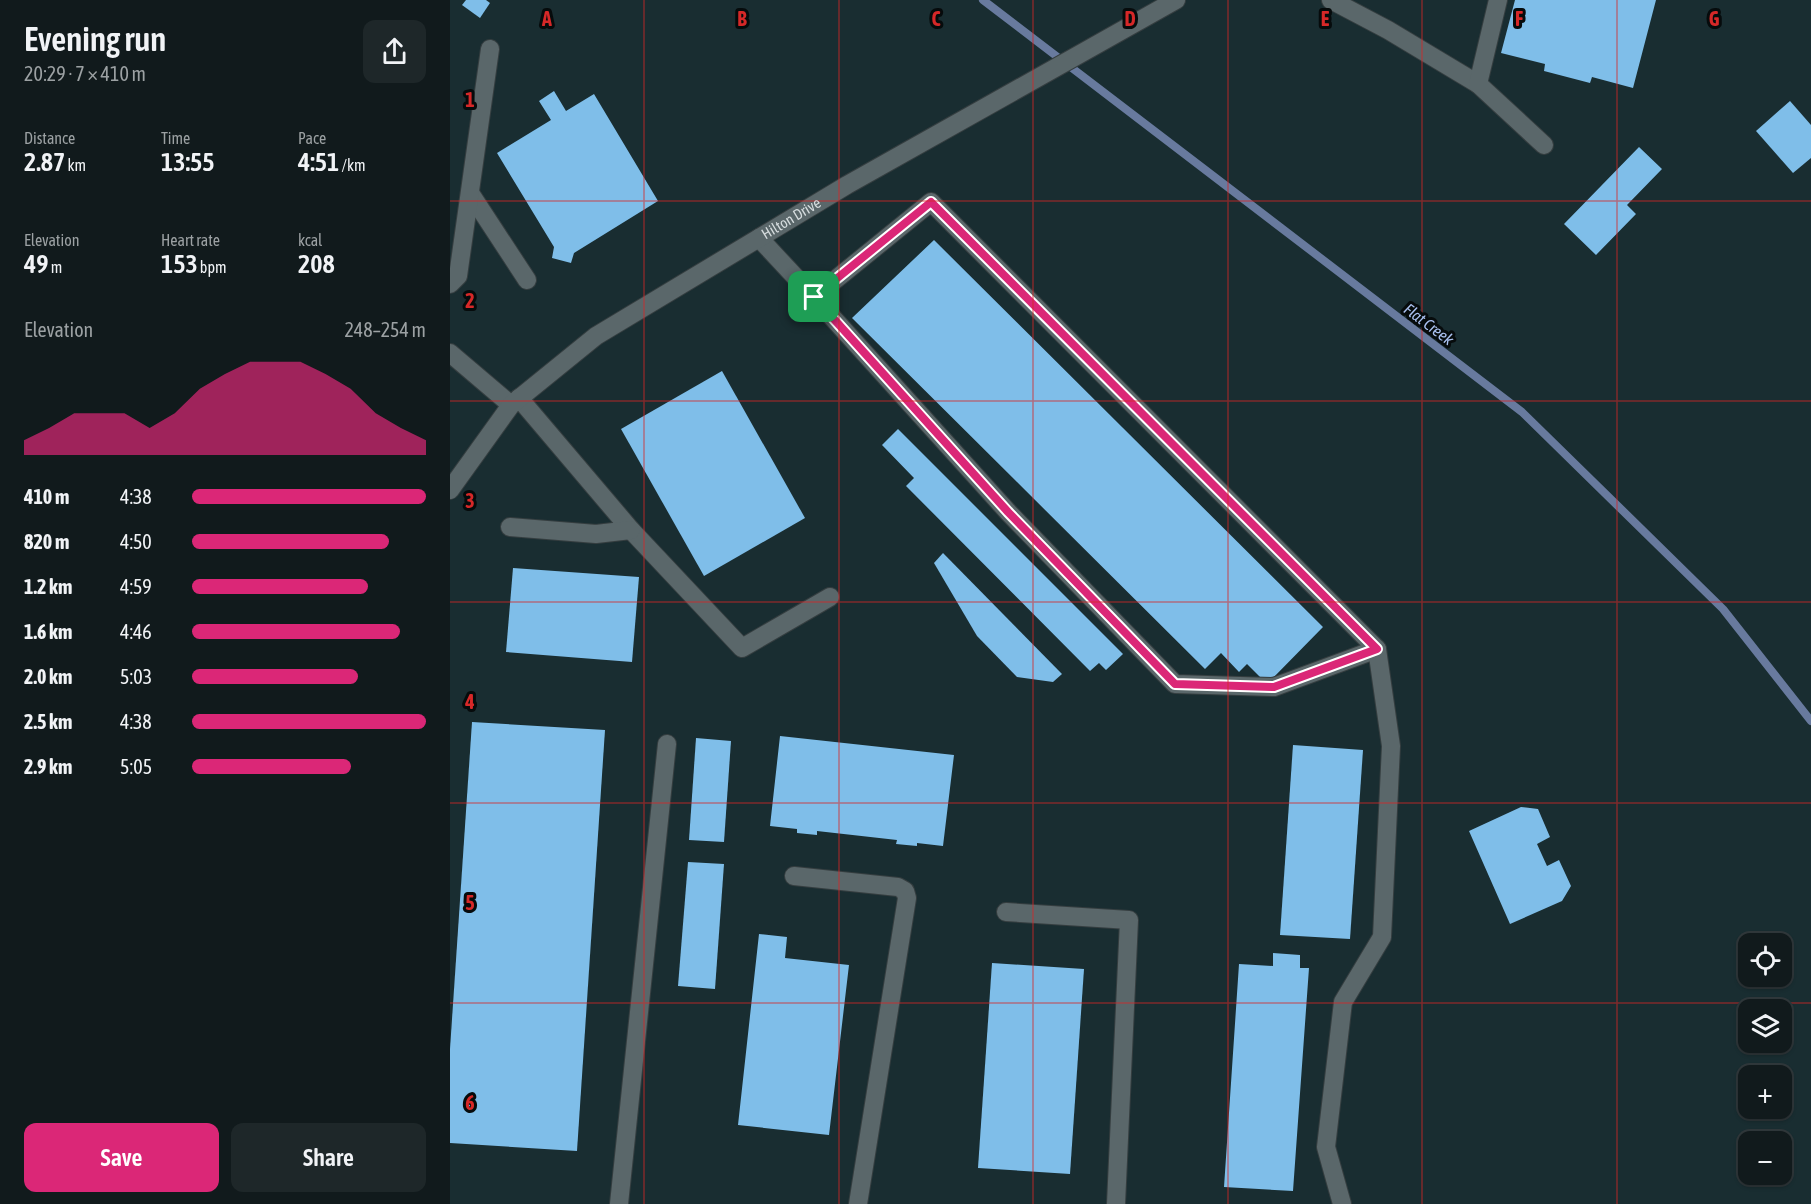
<!DOCTYPE html>
<meta charset="utf-8">
<style>
body{margin:0;font-family:"Asap Condensed",sans-serif;background:#1e2729;color:#f1f3f6;height:100vh;display:flex;flex-direction:column;font-size:22px;white-space:nowrap}
*{box-sizing:border-box;margin:0}
p{font-size:20px;color:#9ca1a3}
.icon{flex:none;width:33px;height:33px;fill:none;stroke:currentColor;stroke-width:2;stroke-linecap:round;stroke-linejoin:round}
.map{position:relative;flex:1;overflow:hidden}
.panel{display:flex;flex-direction:column;background:#111a1c;width:450px}
.panel>*{flex:none}
.fabs{position:absolute;left:1288px;top:933px;display:grid;gap:12px}
.fabs a{display:grid;place-items:center;width:54px;height:54px;border-radius:12px;background:#111a1c;box-shadow:0 2px 4px #0004,0 0 0 2px #30383b;font-size:30px}
.pin{position:absolute;display:grid;place-items:center;width:51px;height:51px;color:#fff;margin:-26px;border-radius:12px;box-shadow:0 3px 9px #0006}
.round{display:grid;place-items:center;flex:none;width:63px;height:63px;border-radius:12px;background:#1e2729}
.overview{display:flex;align-items:center;justify-content:space-between;height:102px;padding:0 24px}
h1{font-size:33px;font-weight:600;line-height:45px}
.figures{display:grid;grid-template-columns:repeat(3,1fr);gap:9px;height:102px;padding:6px 24px}
.figures div{display:grid;align-content:center}
.figures b{font-size:26px;font-weight:600}
.figures small{font-size:16px;font-weight:400}
.figures p{font-size:16px}
.chart{height:168px;padding:12px 24px}
.chart p{display:flex;justify-content:space-between}
.chart svg{width:100%;height:108px;margin-top:6px;fill:#db2777;opacity:.7}
.primary-button{display:flex;gap:12px;margin-top:auto;padding:12px 24px}
.primary-button a{flex:1;height:69px;border-radius:12px;background:#db2777;color:#fff;font-size:24px;font-weight:600;line-height:69px;text-align:center}
.primary-button a+a{background:#1e2729;color:#f1f3f6}
ul{padding:0 24px;list-style:none;font-size:20px}
li{display:grid;grid-template-columns:96px 72px 1fr;align-items:center;height:45px}
li i{height:15px;border-radius:8px;background:#db2777}
main{display:flex;flex:1;min-height:0}
.map>svg:first-child{display:block}
.built{fill:#192d31;fill-rule:evenodd}
.lines{fill:none;stroke-linecap:round;stroke-linejoin:round}
.stream{stroke:#687a9e;stroke-width:8}
.building{fill:#7fbee9}
.minor-casing{stroke:#353e40;stroke-width:20}
.minor{stroke:#5a676a;stroke-width:18}
.route-casing{stroke:#fff;stroke-width:12}
.route{stroke:#db2777;stroke-width:8}
.grid{fill:none;stroke:#d62828;stroke-width:1.5;stroke-opacity:0.55}
.labels{text-anchor:middle;stroke-width:6;stroke-linejoin:round;paint-order:stroke}
.street-label{font-size:15px;fill:#d5dcde;stroke:#060b0c}
.water-label{font-size:16px;font-style:italic;fill:#aac1f0;stroke:#060b0c}
.grid-label{font-size:20px;text-anchor:middle;font-weight:bold;fill:#d62828;stroke:#060b0c;stroke-width:6;stroke-linejoin:round;paint-order:stroke}
</style>
<main>
<section class="panel">
<div class="overview"><div><h1>Evening run</h1><p>20:29 · 7 × 410 m</p></div><a class="round"><svg class="icon" aria-label="share" viewBox="0 0 24 24"><path d="M12 15V3M7 8l5-5 5 5M5 13v7h14v-7"/></svg></a></div>
<div class="figures">
<div><p>Distance</p><b>2.87<small> km</small></b></div>
<div><p>Time</p><b>13:55</b></div>
<div><p>Pace</p><b>4:51<small> /km</small></b></div>
</div>
<div class="figures">
<div><p>Elevation</p><b>49<small> m</small></b></div>
<div><p>Heart rate</p><b>153<small> bpm</small></b></div>
<div><p>kcal</p><b>208</b></div>
</div>
<div class="chart"><p><span>Elevation</span>248–254 m</p>
<svg viewBox="0 0 160 44" preserveAspectRatio="none"><path d="M0 44V38L10 33L20 27L30 27L40 27L50 33L60 27L70 17L80 11L90 6L100 6L110 6L120 11L130 17L140 27L150 33L160 38V44z"/></svg>
</div>
<ul>
<li><b>410 m</b>4:38<i style="width:100%"></i></li>
<li><b>820 m</b>4:50<i style="width:84%"></i></li>
<li><b>1.2 km</b>4:59<i style="width:75%"></i></li>
<li><b>1.6 km</b>4:46<i style="width:89%"></i></li>
<li><b>2.0 km</b>5:03<i style="width:71%"></i></li>
<li><b>2.5 km</b>4:38<i style="width:100%"></i></li>
<li><b>2.9 km</b>5:05<i style="width:68%"></i></li>
</ul>
<div class="primary-button"><a>Save</a><a>Share</a></div>
</section>
<div class="map">
<svg width="1361" height="1204" viewBox="0 0 1361 1204">
<rect width="100%" height="100%" fill="#172225"/>
<path class="built" d="M0 0H1361V1204H0ZM1299 944H1332V976H1299ZM1299 1010H1332V1042H1299ZM1299 1076H1332V1108H1299ZM1299 1142H1332V1174H1299Z"/>
<g class="lines">
<polyline class="stream" points="533,0 1072,412 1273,609 1361,721"/>
</g>
<g class="building">
<polygon points="16,0 36,0 40,3 30,18 12,5"/>
<polygon points="1065,0 1206,0 1183,88 1142,77 1140,83 1094,71 1095,64 1051,53"/>
<polygon points="104,91 116,111 144,94 208,201 124,253 121,263 102,258 104,247 47,153 101,120 89,101"/>
<polygon points="1340,101 1361,125 1361,158 1343,173 1306,131"/>
<polygon points="1189,147 1212,169 1177,205 1186,214 1146,255 1114,224"/>
<polygon points="484,240 873,627 817,684 797,664 789,672 771,653 755,669 402,318"/>
<polygon points="272,371 355,518 254,576 171,429"/>
<polygon points="448,429 673,654 656,670 649,663 640,671 456,486 464,478 432,445"/>
<polygon points="493,553 612,674 603,682 567,677 527,636 484,563"/>
<polygon points="63,568 189,577 182,662 56,652"/>
<polygon points="22,722 155,730 127,1151 0,1143 0,1049"/>
<polygon points="330,736 504,755 493,846 467,843 467,846 446,844 447,840 367,831 367,835 347,833 347,829 320,826"/>
<polygon points="246,738 281,741 274,842 239,840"/>
<polygon points="843,745 913,750 900,939 830,935"/>
<polygon points="1071,807 1088,809 1100,837 1087,844 1097,866 1109,860 1121,886 1112,901 1060,924 1019,831"/>
<polygon points="238,862 274,864 265,989 228,986"/>
<polygon points="309,934 337,937 335,958 399,965 379,1135 288,1125"/>
<polygon points="823,953 850,955 850,968 859,968 843,1191 774,1187 789,964 823,966"/>
<polygon points="542,963 634,969 620,1174 528,1168"/>
</g>
<g class="lines">
<defs>
<g id="minor">
<polyline points="881,0 938,30 1028,84"/>
<polyline points="1048,0 1028,84 1094,145"/>
<polyline points="20,193 77,280"/>
<polyline points="309,238 364,297 481,202 927,649 824,687 725,684 558,512 364,297"/>
<polyline points="0,284 8,276 40,49"/>
<polyline points="0,353 61,405"/>
<polyline points="69,398 181,530 292,648 380,597"/>
<path id="s1" d="M0 490 61 405 146 336 397 185 726 0"/>
<polyline points="60,527 146,534 181,530"/>
<polyline points="344,876 448,887 455,891 457,898 408,1204"/>
<polyline points="556,912 679,920 666,1204"/>
<polyline points="169,1204 217,744"/>
<polyline points="892,1204 876,1147 893,1002 932,937 941,746 927,649"/>
</g>
</defs>
<use href="#minor" class="minor-casing"/>
<use href="#minor" class="minor"/>
</g>
<g class="lines">
<defs>
<polygon id="route" points="481,202 927,649 824,687 725,684 558,512 364,297"/>
</defs>
<use href="#route" class="route-casing"/>
<use href="#route" class="route"/>
</g>
<path class="grid" d="M194 0V1204M389 0V1204M583 0V1204M778 0V1204M972 0V1204M1167 0V1204M0 201H1361M0 401H1361M0 602H1361M0 803H1361M0 1003H1361"/>
<g class="labels">
<g class="street-label">
<text dy="5" stroke="none"><textPath href="#s1" startOffset="442">Hilton Drive</textPath></text>
</g>
<g class="water-label">
<text transform="translate(979 324) rotate(37)" y="6">Flat Creek</text>
</g>
</g>
<g class="grid-label">
<text x="97" y="26">A</text>
<text x="292" y="26">B</text>
<text x="486" y="26">C</text>
<text x="680" y="26">D</text>
<text x="875" y="26">E</text>
<text x="1069" y="26">F</text>
<text x="1264" y="26">G</text>
<text x="20" y="107">1</text>
<text x="20" y="308">2</text>
<text x="20" y="508">3</text>
<text x="20" y="709">4</text>
<text x="20" y="910">5</text>
<text x="20" y="1110">6</text>
</g>
</svg>
<div class="fabs">
<a><svg class="icon" aria-label="locate" viewBox="0 0 24 24"><circle cx="12" cy="12" r="6"/><path d="M12 2v4M12 18v4M2 12h4M18 12h4"/></svg></a>
<a><svg class="icon" aria-label="layers" viewBox="0 0 24 24"><path d="M12 4l9 5-9 5-9-5zM3 14l9 5 9-5"/></svg></a>
<a>+</a>
<a>−</a>
</div>
<div class="pin" style="left:364px;top:297px;background:#1e9e55"><svg class="icon" aria-label="arrive" viewBox="0 0 24 24"><path d="M6 21V4h12l-3 4 3 4H6"/></svg></div>
</div>
</main>
